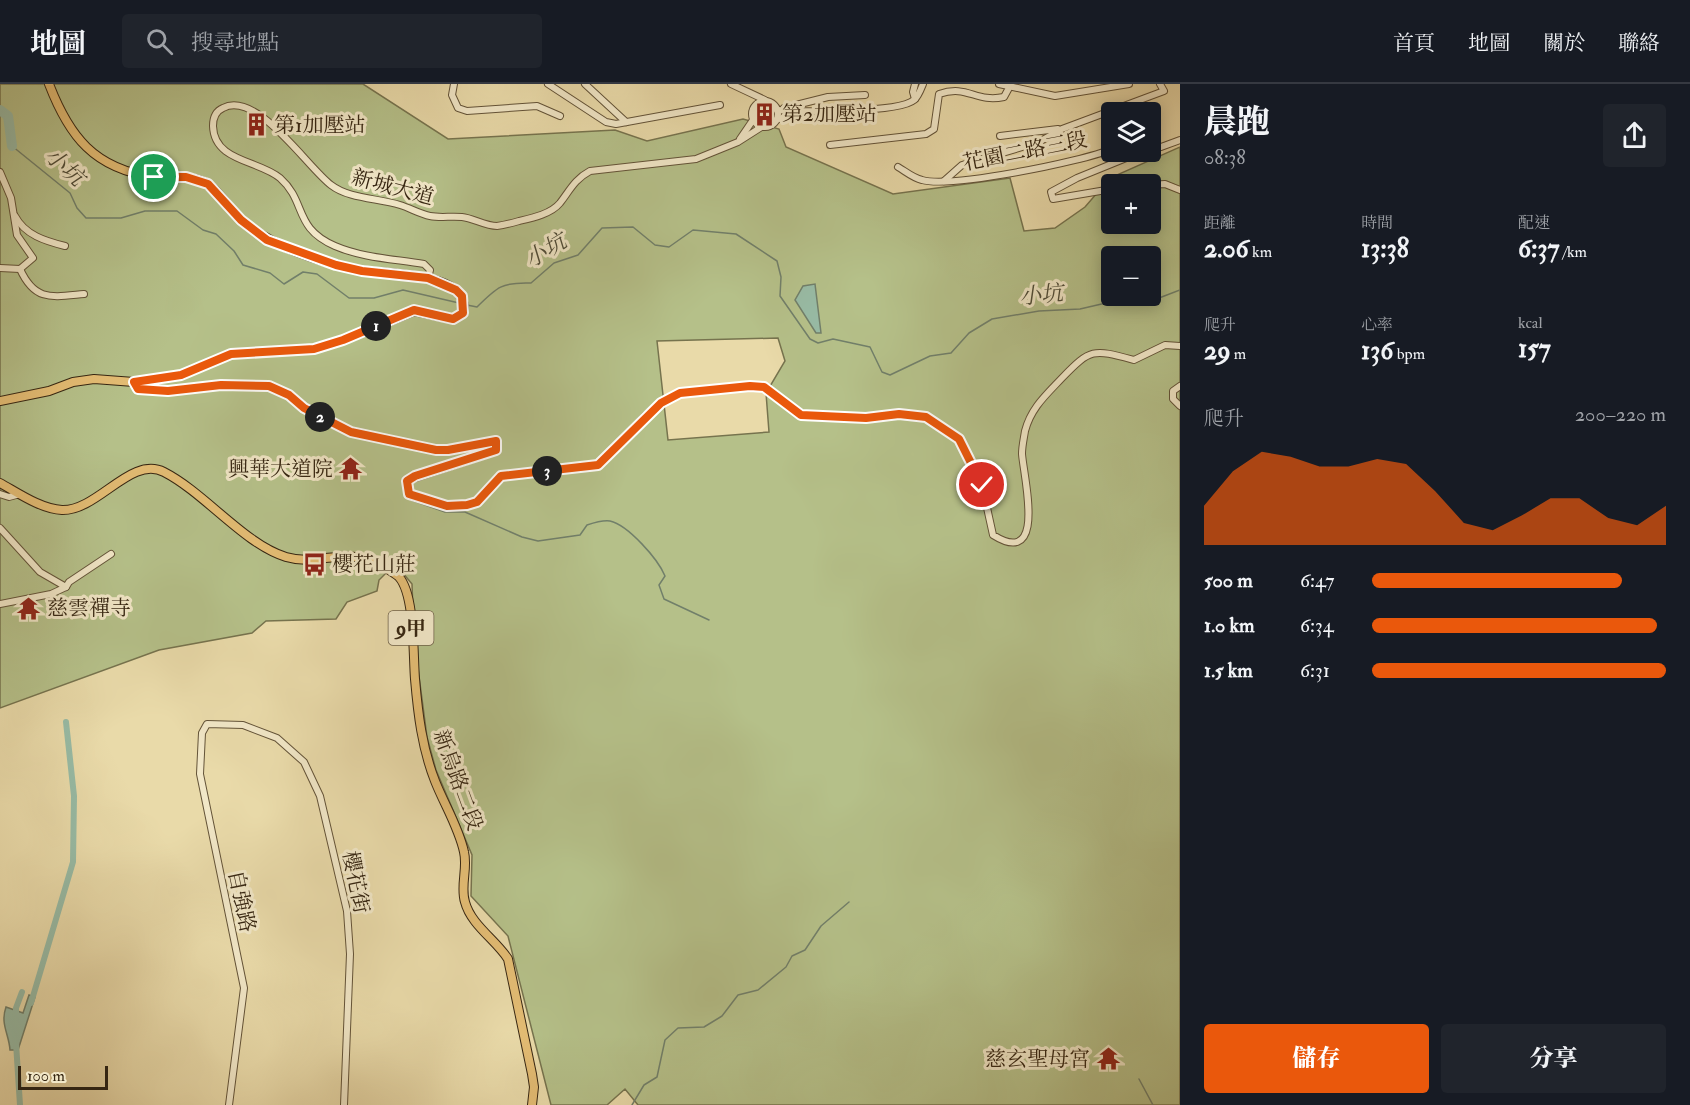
<!DOCTYPE html>
<html lang="zh-TW">
<meta charset="utf-8">
<style>
body{margin:0;font-family:"IM FELL Double Pica","Noto Serif TC",serif;background:#20242c;color:#f1f3f6;height:100vh;display:flex;flex-direction:column;font-size:22px;white-space:nowrap}
*{box-sizing:border-box;margin:0}
p{font-size:20px;color:#9ea1a6}
.icon{flex:none;width:33px;height:33px;fill:none;stroke:currentColor;stroke-width:2;stroke-linecap:round;stroke-linejoin:round}
.map{position:relative;flex:1;overflow:hidden}
.panel{display:flex;flex-direction:column;background:#171b24;width:510px}
.panel>*{flex:none}
.buttons{position:absolute;left:1101px;top:18px;display:grid;gap:12px}
.buttons a{display:grid;place-items:center;width:60px;height:60px;border-radius:6px;background:#171b24;box-shadow:0 3px 15px #0003;font-size:30px}
.scale{position:absolute;left:18px;bottom:15px;width:90px;box-sizing:border-box;padding-left:6px;border:3px solid #362612;border-top:0;font-size:16px;line-height:21px;white-space:nowrap;color:#362612;-webkit-text-stroke:4px #f1e7c7;paint-order:stroke}
.pin{position:absolute;display:grid;place-items:center;width:51px;height:51px;color:#fff;margin:-26px;border:3px solid #fff;border-radius:50%;box-shadow:0 2px 6px #0007}
.km{position:absolute;width:30px;height:30px;margin:-15px;border-radius:50%;background:#222;color:#fff;font-size:16px;line-height:30px;text-align:center}
.round{display:grid;place-items:center;flex:none;width:63px;height:63px;border-radius:6px;background:#20242c}
.head{display:flex;align-items:center;justify-content:space-between;height:102px;padding:0 24px}
h1{font-size:33px;font-weight:800;line-height:45px}
.stats{display:grid;grid-template-columns:repeat(3,1fr);gap:9px;height:102px;padding:6px 24px}
.stats div{display:grid;align-content:center}
.stats b{font-size:26px;font-weight:800}
.stats small{font-size:16px;font-weight:400}
.stats p{font-size:16px}
.chart{height:168px;padding:12px 24px}
.chart p{display:flex;justify-content:space-between}
.chart svg{width:100%;height:108px;margin-top:6px;fill:#ea580c;opacity:.7}
.primary-button{display:flex;gap:12px;margin-top:auto;padding:12px 24px}
.primary-button a{flex:1;height:69px;border-radius:6px;background:#ea580c;color:#fff;font-size:24px;font-weight:800;line-height:69px;text-align:center}
.primary-button a+a{background:#20242c;color:#f1f3f6}
ul{padding:0 24px;list-style:none;font-size:20px}
li{display:grid;grid-template-columns:96px 72px 1fr;align-items:center;height:45px}
li i{height:15px;border-radius:8px;background:#ea580c}
header{display:flex;align-items:center;gap:36px;box-sizing:border-box;height:84px;padding:0 30px;background:#171b24;border-bottom:2px solid #363941}
header strong{font-size:28px}
nav{display:flex;gap:33px;margin-inline-start:auto;font-size:21px}
.search{width:420px;height:54px;background:#20242c;display:flex;align-items:center;gap:15px;box-sizing:border-box;padding:0 21px;border-radius:6px;color:#9ea1a6;font-size:22px}
main{display:flex;flex:1;min-height:0}
.map>svg:first-child{display:block}
.green{fill:#b5c089;stroke:#76734e;stroke-width:1.5;fill-rule:evenodd}
.water{fill:#98bba5;stroke:#717f6a;stroke-width:1.5}
.lines{fill:none;stroke-linecap:round;stroke-linejoin:round}
.stream{stroke:#717f6a;stroke-width:1.5}
.canal{stroke:#98bba5;stroke-width:6}
.river{stroke:#98bba5;stroke-width:10}
.minor-casing{stroke:#635338;stroke-width:8}
.major-casing{stroke:#362612;stroke-width:10}
.minor{stroke:#f1e7c7;stroke-width:6}
.major{stroke:#e4bd74;stroke-width:8}
.route-casing{stroke:#fff;stroke-width:12}
.route{stroke:#ea580c;stroke-width:8}
.labels{text-anchor:middle;stroke-width:6;stroke-linejoin:round;paint-order:stroke}
.shield{fill:#f1e7c7;stroke:#6e6048;stroke-width:1.5}
.shield-label{font-size:20px;font-weight:bold;fill:#362612}
.poi-label{font-size:21px;fill:#362612;stroke:#f1e7c7;text-anchor:start}
.street-label{font-size:21px;fill:#362612;stroke:#f1e7c7}
.water-label{font-size:22px;font-style:italic;fill:#4e4b37;stroke:#f1e7c7}
</style>
<header>
<strong>地圖</strong>
<div class="search"><svg class="icon" aria-label="search" viewBox="0 0 24 24"><circle cx="10" cy="10" r="6"/><path d="M15 15l6 6"/></svg>搜尋地點</div>
<nav><a>首頁</a><a>地圖</a><a>關於</a><a>聯絡</a></nav>
</header>
<main>
<div class="map">
<svg width="1180" height="1021" viewBox="0 0 1180 1021">
<rect width="100%" height="100%" fill="#e9daa9"/>
<filter id="stains"><feTurbulence type="fractalNoise" baseFrequency=".00333" numOctaves="4"/><feColorMatrix values="0 0 0 0 .2 0 0 0 0 .09 0 0 0 0 .02 0 0 0 .5 -.17"/></filter>
<radialGradient id="worn" r=".72"><stop offset=".6" stop-color="#630" stop-opacity="0"/><stop offset="1" stop-color="#630" stop-opacity=".3"/></radialGradient>
<path class="green" d="M0 0H363L448 55 615 46 647 57 743 35 779 45 786 63 893 110 1010 94 1024 147 1055 144 1085 123 1110 94 1180 63V1021H638L625 1005 607 1021H551L508 852 471 812 472 771 436 686 427 653 414 554 412 500 402 488 391 484 379 496 377 507 347 518 336 535 266 537 252 549 159 566 0 624ZM1112 100H1150V140H1112ZM1112 172H1150V212H1112ZM778 254 785 277 766 309 769 348 668 356 657 257Z"/>
<g class="water">
<polygon points="815,200 821,249 816,249 795,216 803,202"/>
<path d="M29 911 35 913 18 966H10C9 950 0 940 6 923L23 929Z"/>
</g>
<g class="lines">
<g class="stream">
<polyline points="12,62 70,109 77,124 86,134 121,134 145,127 177,127 203,146 216,150 234,167 243,181 270,189 284,200 303,188 317,190 349,214 374,214 403,206 459,219"/>
<polyline points="1146,212 1159,214 1180,206"/>
<path d="M467 221 477 223C497 203 502 198 531 199L554 179 578 171 602 144 633 143 655 161 669 163 693 146 736 150 777 177 781 193 780 212 810 255 818 259 833 255 870 263 882 288 890 291 930 272 951 269 969 249 992 235 1039 227 1080 225 1136 212"/>
<path d="M411 416 445 428H465L522 453 538 457 580 451 587 441C593 439 603 436 610 437 628 441 658 475 665 492L659 501 664 515 709 536"/>
<polyline points="1139,995 1153,1021"/>
<polyline points="632,1021 644,1001 657,993 665,956 678,944 704,943 722,932 738,911 758,906 786,883 792,872 805,866 821,842 849,818"/>
</g>
<g class="canal">
<polyline points="31,919 73,778 74,712 66,638"/>
<polyline points="16,935 16,924 22,908"/>
<polyline points="16,959 20,1021"/>
</g>
<polyline class="river" points="0,26 8,32 12,62"/>
<defs>
<g id="minor">
<polyline points="454,0 452,11 458,24 467,27 537,22 560,32"/>
<polyline points="548,0 606,38 616,40 720,21"/>
<polyline points="585,0 626,38"/>
<polyline points="731,0 765,16"/>
<polyline points="999,0 1055,12 1129,0"/>
<polyline points="915,15 913,8 915,0"/>
<circle cx="765" cy="30" r="13"/>
<polyline points="784,24 828,13 865,11"/>
<path d="M777 26C800 28 899 29 914 16 918 13 921 5 923 0"/>
<polyline points="776,36 796,29"/>
<polyline points="1000,52 1058,45"/>
<polyline points="740,55 753,36"/>
<path d="M830 61 926 50 934 45 939 10C968 0 975 19 1004 13L1010 2"/>
<polyline points="1150,63 1161,63 1180,56"/>
<path d="M898 83C905 87 913 94 922 96 951 104 1081 78 1112 65"/>
<polyline points="0,88 11,114 17,151 33,174 20,185 0,184"/>
<polyline points="944,97 962,81 1039,58 1062,45 1164,7 1160,0"/>
<polyline points="1150,101 1165,100 1180,106"/>
<polyline points="1112,105 1053,115 1051,108 1077,94 1141,68"/>
<path d="M15 132C25 151 45 157 65 162"/>
<path d="M20 185C35 218 52 213 84 210"/>
<path d="M428 194 430 186 424 180C394 175 363 174 335 162 293 144 307 118 280 94 259 76 214 78 213 42 213 34 216 27 223 24 257 6 307 83 331 101 349 115 378 114 400 121 410 124 420 130 430 132 440 134 451 132 462 133 473 134 485 142 497 142 504 141 512 139 519 137 532 134 551 130 560 119 570 106 575 95 590 87L696 75 738 58 763 42"/>
<path d="M134 298 139 305 168 307 221 301 269 302 289 311 304 324 351 348 436 366H448L496 357 497 367 407 397 409 409 447 422 467 421 477 418 501 392 598 381 646 331 661 319 680 309 750 302 764 303 801 331 866 334 899 330 926 333 959 355 982 401 993 451C1047 485 1024 395 1022 370 1022 362 1024 354 1025 347 1031 324 1046 311 1062 294 1091 264 1093 265 1134 276L1165 261 1180 262"/>
<polyline points="1180,302 1173,307 1173,315 1180,322"/>
<polyline points="0,410 9,413 20,410"/>
<polyline points="0,444 40,488 66,503 51,510 0,520"/>
<polyline points="66,503 69,498 111,470"/>
<polyline points="229,1021 244,904 200,690 202,649 207,640 243,641 277,654 304,678 320,712 347,827 350,870 344,1021"/>
</g>
<g id="major">
<path d="M0 317 49 307 73 298 94 295 134 298 181 291 231 270 314 265 343 256 414 227 453 235 463 229C472 186 383 191 358 186 320 178 271 162 242 137 230 126 221 109 208 100 192 90 172 95 154 93 94 85 69 52 49 0"/>
<path d="M0 399C18 409 41 425 62 426 98 427 131 371 164 388 205 409 244 460 286 473 319 483 346 460 384 483 389 486 395 489 399 493 415 511 413 570 415 595 418 630 422 664 435 697 444 720 459 744 464 768 468 784 460 802 465 818 471 841 496 856 508 875L532 990 534 1003 532 1021"/>
</g>
</defs>
<use href="#minor" class="minor-casing"/>
<use href="#major" class="major-casing"/>
<use href="#minor" class="minor"/>
<use href="#major" class="major"/>
</g>
<g class="lines">
<defs>
<polyline id="route" points="154,93 186,93 208,100 241,136 267,156 336,181 362,187 428,194 456,206 462,212 463,229 453,235 414,226 343,256 314,265 231,270 181,291 134,298 138,305 168,307 221,301 269,302 289,311 304,324 351,348 436,366 448,366 496,357 496,366 415,392 407,397 409,410 447,422 467,421 477,418 501,392 598,381 661,319 680,309 750,302 764,303 801,331 866,334 899,330 926,333 959,355 982,401"/>
</defs>
<use href="#route" class="route-casing"/>
<use href="#route" class="route"/>
</g>
<defs>
<symbol id="building-bare" viewBox="-9 -9 18 18"><path d="M-4-6H4V6H1V3H-1V6H-4ZM-2.5-4.3h1.7v1.8h-1.7ZM.8-4.3h1.7v1.8H.8ZM-2.5-1h1.7V.8h-1.7ZM.8-1h1.7V.8H.8Z" fill="#8f2418" stroke="#f1e7c7" stroke-width="2.5" paint-order="stroke"/></symbol>
<symbol id="temple-bare" viewBox="-9 -9 18 18"><path d="M0-6L5-2H3V0L6.5 2.5H4V6H1.5V3h-3V6H-4V2.5H-6.5L-3 0V-2H-5Z" fill="#8f2418" stroke="#f1e7c7" stroke-width="2.5" paint-order="stroke"/></symbol>
<symbol id="bus-bare" viewBox="-9 -9 18 18"><path d="M-5-6H5V4H4V6H2V4H-2V6H-4V4H-5ZM-3.5-4V0h7V-4ZM-3.5 1.2v1.5H-2V1.2ZM2 1.2v1.5H3.5V1.2Z" fill="#8f2418" stroke="#f1e7c7" stroke-width="2.5" paint-order="stroke"/></symbol>
</defs>
<g fill-rule="evenodd">
<use href="#building-bare" x="748" y="14" width="33" height="33"/>
<use href="#building-bare" x="240" y="24" width="33" height="33"/>
<use href="#temple-bare" x="334" y="368" width="33" height="33"/>
<use href="#bus-bare" x="298" y="464" width="33" height="33"/>
<use href="#temple-bare" x="12" y="508" width="33" height="33"/>
<use href="#temple-bare" x="1092" y="958" width="33" height="33"/>
</g>
<g class="labels">
<rect class="shield" x="388.5" y="527" width="45" height="34" rx="4.5"/>
<g class="shield-label">
<text x="411" y="551">9甲</text>
</g>
<g class="poi-label">
<text x="782" y="37">第2加壓站</text>
<text x="274" y="48">第1加壓站</text>
<text x="333" y="392" text-anchor="end">興華大道院</text>
<text x="332" y="487">櫻花山莊</text>
<text x="47" y="531">慈雲禪寺</text>
<text x="1090" y="982" text-anchor="end">慈玄聖母宮</text>
</g>
<g class="street-label">
<text transform="translate(1025 67) rotate(-11)" y="7">花園二路三段</text>
<text transform="translate(393 103) rotate(15)" y="7">新城大道</text>
<text transform="translate(458 696) rotate(70)" y="7">新烏路二段</text>
<text transform="translate(356 798) rotate(79)" y="7">櫻花街</text>
<text transform="translate(242 817) rotate(78)" y="7">自強路</text>
</g>
<g class="water-label">
<text transform="translate(65 82) rotate(42)" y="8">小坑</text>
<text transform="translate(545 166) rotate(-31)" y="8">小坑</text>
<text transform="translate(1041 210) rotate(-6)" y="8">小坑</text>
</g>
</g>
<rect width="100%" height="100%" filter="url(#stains)"/>
<rect width="100%" height="100%" fill="url(#worn)"/>
</svg>
<div class="buttons">
<a><svg class="icon" aria-label="layers" viewBox="0 0 24 24"><path d="M12 4l9 5-9 5-9-5zM3 14l9 5 9-5"/></svg></a>
<a>+</a>
<a>−</a>
</div>
<div class="scale">100 m</div>
<div class="pin" style="left:154px;top:93px;background:#1e9e55"><svg class="icon" aria-label="arrive" viewBox="0 0 24 24"><path d="M6 21V4h12l-3 4 3 4H6"/></svg></div>
<div class="pin" style="left:982px;top:401px;background:#d93025"><svg class="icon" aria-label="check" viewBox="0 0 24 24"><path d="M5 12l5 5 9-10"/></svg></div>
<b class="km" style="left:376px;top:242px">1</b>
<b class="km" style="left:320px;top:333px">2</b>
<b class="km" style="left:547px;top:387px">3</b>
</div>
<section class="panel">
<div class="head"><div><h1>晨跑</h1><p>08:38</p></div><a class="round"><svg class="icon" aria-label="share" viewBox="0 0 24 24"><path d="M12 15V3M7 8l5-5 5 5M5 13v7h14v-7"/></svg></a></div>
<div class="stats">
<div><p>距離</p><b>2.06<small> km</small></b></div>
<div><p>時間</p><b>13:38</b></div>
<div><p>配速</p><b>6:37<small> /km</small></b></div>
</div>
<div class="stats">
<div><p>爬升</p><b>29<small> m</small></b></div>
<div><p>心率</p><b>136<small> bpm</small></b></div>
<div><p>kcal</p><b>157</b></div>
</div>
<div class="chart"><p><span>爬升</span>200–220 m</p>
<svg viewBox="0 0 160 44" preserveAspectRatio="none"><path d="M0 44V28L10 14L20 6L30 8L40 12L50 12L60 9L70 11L80 22L90 35L100 38L110 32L120 25L130 25L140 33L150 36L160 28V44z"/></svg>
</div>
<ul>
<li><b>500 m</b>6:47<i style="width:85%"></i></li>
<li><b>1.0 km</b>6:34<i style="width:97%"></i></li>
<li><b>1.5 km</b>6:31<i style="width:100%"></i></li>
</ul>
<div class="primary-button"><a>儲存</a><a>分享</a></div>
</section>
</main>
